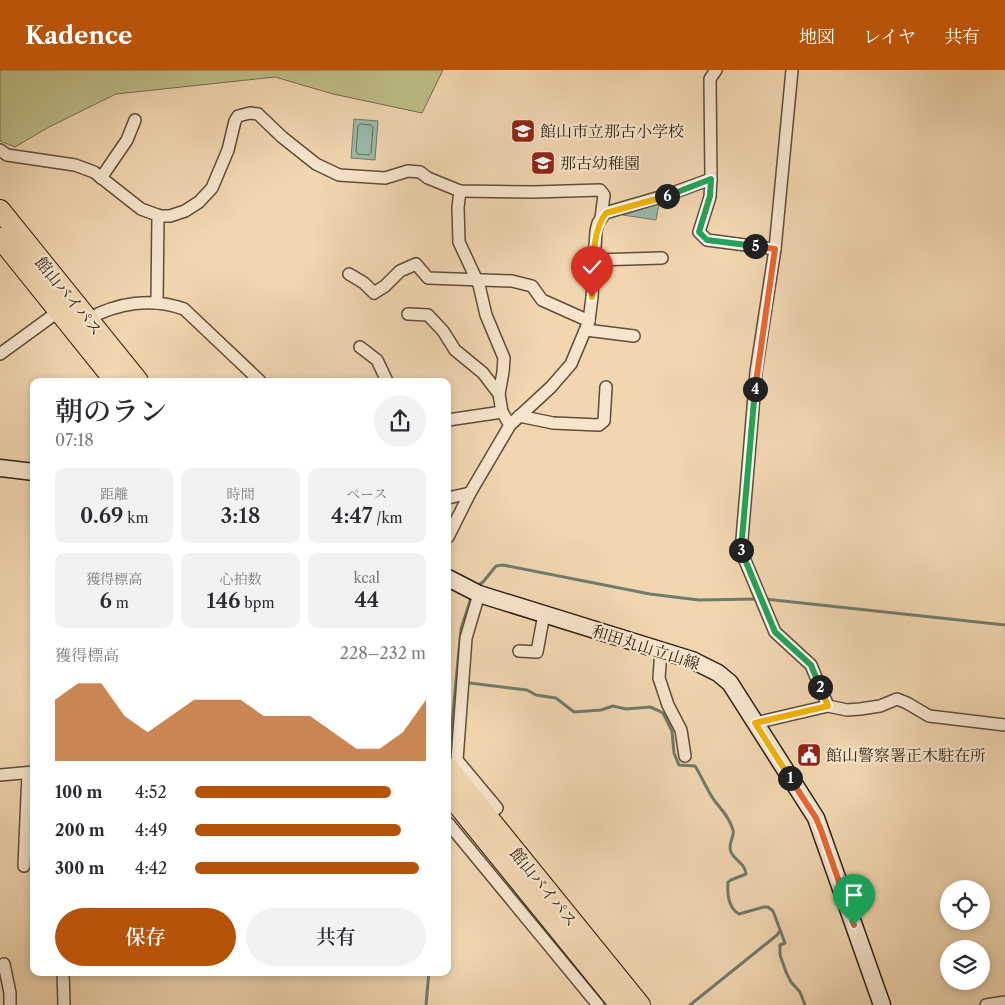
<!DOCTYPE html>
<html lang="ja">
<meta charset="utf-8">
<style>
body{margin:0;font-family:"Libre Caslon Text","Noto Serif JP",serif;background:#f2f2f3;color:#2b2b33;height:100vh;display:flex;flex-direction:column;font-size:19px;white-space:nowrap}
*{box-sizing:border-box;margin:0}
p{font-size:16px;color:#7c7c81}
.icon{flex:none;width:28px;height:28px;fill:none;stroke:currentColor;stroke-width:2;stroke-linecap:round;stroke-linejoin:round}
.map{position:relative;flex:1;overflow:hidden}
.details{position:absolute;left:30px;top:308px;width:421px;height:598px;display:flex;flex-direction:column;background:#fff;border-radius:10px;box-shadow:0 2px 8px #0003}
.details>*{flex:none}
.buttons{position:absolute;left:940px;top:810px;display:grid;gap:10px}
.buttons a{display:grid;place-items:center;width:50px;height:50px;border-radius:50%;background:#fff;box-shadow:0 2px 8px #0003;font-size:25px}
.pin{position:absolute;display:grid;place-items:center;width:42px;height:42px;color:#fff;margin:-51px -21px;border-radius:50% 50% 50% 0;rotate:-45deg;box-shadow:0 0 5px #0007}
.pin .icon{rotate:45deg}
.km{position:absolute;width:25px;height:25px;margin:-12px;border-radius:50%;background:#222;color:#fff;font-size:14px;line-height:25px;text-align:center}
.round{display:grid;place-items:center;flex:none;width:52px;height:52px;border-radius:26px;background:#f2f2f3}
.head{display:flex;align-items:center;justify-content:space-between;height:85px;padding:0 25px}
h1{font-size:28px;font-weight:600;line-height:38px}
.figures{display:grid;grid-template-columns:repeat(3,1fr);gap:8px;height:85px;padding:5px 25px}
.figures div{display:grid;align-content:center;border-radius:10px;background:#f2f2f3;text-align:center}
.figures b{font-size:21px;font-weight:600}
.figures small{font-size:14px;font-weight:400}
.figures p{font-size:14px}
.chart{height:140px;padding:10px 25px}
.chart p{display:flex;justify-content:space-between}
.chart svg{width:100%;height:90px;margin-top:5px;fill:#b45309;opacity:.7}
.action{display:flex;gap:10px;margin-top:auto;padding:10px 25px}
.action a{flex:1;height:58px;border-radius:30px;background:#b45309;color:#fff;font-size:20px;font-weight:600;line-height:58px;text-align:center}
.action a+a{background:#f2f2f3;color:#2b2b33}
ul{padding:0 25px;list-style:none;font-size:16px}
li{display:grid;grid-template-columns:80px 60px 1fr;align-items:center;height:38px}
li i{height:12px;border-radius:6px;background:#b45309}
header{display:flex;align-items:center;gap:30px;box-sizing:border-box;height:70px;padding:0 25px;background:#b45309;color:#fff}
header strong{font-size:24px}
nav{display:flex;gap:28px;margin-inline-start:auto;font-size:18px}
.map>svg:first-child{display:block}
.green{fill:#bebd88;stroke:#766e4e}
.water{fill:#9bb9a9;stroke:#6f7b6d}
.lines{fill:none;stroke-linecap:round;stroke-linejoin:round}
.shore{stroke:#646c5e;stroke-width:1}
.stream{stroke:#6f7b6d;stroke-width:3}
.minor-casing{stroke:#5f4d3b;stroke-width:14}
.secondary-casing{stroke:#2e1f14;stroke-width:19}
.trunk-casing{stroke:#2e1f14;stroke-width:22}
.minor{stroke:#f6e4cc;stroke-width:11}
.secondary{stroke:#f6e4cc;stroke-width:16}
.trunk{stroke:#f1d6b0;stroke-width:20}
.split-1-casing{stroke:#fff;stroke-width:10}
.split-2-casing{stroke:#fff;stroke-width:10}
.split-3-casing{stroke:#fff;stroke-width:10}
.split-4-casing{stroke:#fff;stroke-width:10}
.split-5-casing{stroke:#fff;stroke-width:10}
.split-6-casing{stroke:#fff;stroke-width:10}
.split-7-casing{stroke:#fff;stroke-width:10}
.split-1{stroke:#f0652b;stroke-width:6}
.split-2{stroke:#f5b400;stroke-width:6}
.split-3{stroke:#22a559;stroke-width:6}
.split-4{stroke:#22a559;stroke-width:6}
.split-5{stroke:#f0652b;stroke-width:6}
.split-6{stroke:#22a559;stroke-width:6}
.split-7{stroke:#f5b400;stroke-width:6}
.labels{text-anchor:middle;stroke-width:4.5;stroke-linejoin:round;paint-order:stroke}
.poi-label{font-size:16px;fill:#2e1f14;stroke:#f6e4cc;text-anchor:start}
.street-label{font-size:16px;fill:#2e1f14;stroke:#f6e4cc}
</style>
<header>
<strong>Kadence</strong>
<nav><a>地図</a><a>レイヤ</a><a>共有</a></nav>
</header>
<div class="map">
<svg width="1005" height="935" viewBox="0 0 1005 935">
<rect width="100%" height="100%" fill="#f1d6b0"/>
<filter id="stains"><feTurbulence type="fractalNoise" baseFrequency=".004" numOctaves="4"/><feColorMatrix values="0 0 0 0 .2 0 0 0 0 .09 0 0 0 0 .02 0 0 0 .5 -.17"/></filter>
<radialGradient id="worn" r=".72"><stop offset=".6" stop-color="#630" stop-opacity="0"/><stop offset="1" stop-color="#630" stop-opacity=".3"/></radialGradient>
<polygon class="green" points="0,0 443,0 422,43 333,24 275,7 116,24 49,57 15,77 0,71"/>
<g class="water">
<polygon points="354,49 378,51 375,90 351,88"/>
<polygon points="659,134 656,150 623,145"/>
</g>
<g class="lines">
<polygon class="shore" points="361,54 371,55 373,57 371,83 369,85 358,84 356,82 358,56"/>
<g class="stream">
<polyline points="477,516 483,512 496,496 503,495 650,524 699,530 758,529"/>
<polyline points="765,529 1005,555"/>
<path d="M470 613 527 620 536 625 556 628 574 642 601 640 613 636 626 639 650 637 657 640 663 643 672 661 674 683 679 695 695 696C702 707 707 720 714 730 721 739 730 748 733 760 735 768 727 773 731 782 735 791 745 793 746 804L731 810 728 812C727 824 729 838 739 844L764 837H768L773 841 785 873 780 875V885L786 902 791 912 800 922 805 935"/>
<polyline points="450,674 461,559 471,528"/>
<polyline points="426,935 429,901"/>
<polyline points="690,935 777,865 780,861"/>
</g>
<defs>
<g id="minor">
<polyline points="792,0 775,179 756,302 741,481 775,562 811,595 828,636"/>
<polyline points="0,80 7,85 75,95 94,102 141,139 160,146 170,146 185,141 199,132 212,118 228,80 235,51 238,46 250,43 258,44 282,67 316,94 339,105 385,108 408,101 420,102 428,108 460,121 534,122 600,120 604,125 601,148"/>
<polyline points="101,108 127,70 135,50"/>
<polyline points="711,109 710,127 699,162 707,170 775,179"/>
<polyline points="460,121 458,137 459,172 479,215 486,245 504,288 503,302 499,324 502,342 510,355"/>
<polyline points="594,190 662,188"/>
<polyline points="349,204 364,213 374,223 385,216 400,201 416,194 428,208 512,211 532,216 542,230 589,251"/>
<polyline points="157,233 158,145"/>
<polyline points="408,244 428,245 443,261 455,280 483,303 499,324"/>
<path d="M88 249C117 233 152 227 184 239L260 311"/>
<polyline points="586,260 634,266"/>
<polyline points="360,277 377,290 387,311"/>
<polyline points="0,284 59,241"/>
<polyline points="519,346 553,353 599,355 604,351 606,317"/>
<polyline points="448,350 502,342"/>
<polyline points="448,428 470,423"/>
<polyline points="448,467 470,423 510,355 551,317 571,294 589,251 592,227 596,161 598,153 605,143 667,125 711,109 710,9 716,0"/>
<polyline points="479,524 466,568 457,690 497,738 486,746"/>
<polyline points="661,580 659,608 668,635 681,660 685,686"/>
<polyline points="519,581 537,582 544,544"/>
<polyline points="755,653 828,636 847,640 860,639 880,636 897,629 907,633 929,646 1005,655"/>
<polyline points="0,705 34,702"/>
<polyline points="448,753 598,935"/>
<polyline points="24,796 28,703"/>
<polyline points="4,894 10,923 10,935"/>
<polyline points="63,901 64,935"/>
<polyline points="986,935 1005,932"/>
</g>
<g id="secondary">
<polyline points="0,398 34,402"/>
<polyline points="448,508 479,524 692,590 718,603 730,613 816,748 882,935"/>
</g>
<g id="trunk">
<polyline points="0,140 138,311"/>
<polyline points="0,168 115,311"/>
<polyline points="448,698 640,935"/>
<polyline points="448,723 620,935"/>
</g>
</defs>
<use href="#minor" class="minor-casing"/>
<use href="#secondary" class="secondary-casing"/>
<use href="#trunk" class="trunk-casing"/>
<use href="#minor" class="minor"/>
<use href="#secondary" class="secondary"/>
<use href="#trunk" class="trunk"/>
</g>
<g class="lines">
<defs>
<polyline id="split-1" points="790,708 816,748 821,760 854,855"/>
<polyline id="split-2" points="790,708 755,653 828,636 820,617"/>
<polyline id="split-3" points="741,480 775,562 811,595 820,617"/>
<polyline id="split-4" points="741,480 755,319"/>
<polyline id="split-5" points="755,319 775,179 755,176"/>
<polyline id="split-6" points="667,126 711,109 710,126 699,162 707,170 755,176"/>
<path id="split-7" d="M592 227C594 202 590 163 606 143L667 126"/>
</defs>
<use href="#split-1" class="split-1-casing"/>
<use href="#split-2" class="split-2-casing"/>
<use href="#split-3" class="split-3-casing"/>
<use href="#split-4" class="split-4-casing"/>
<use href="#split-5" class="split-5-casing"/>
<use href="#split-6" class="split-6-casing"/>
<use href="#split-7" class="split-7-casing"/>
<use href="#split-1" class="split-1"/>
<use href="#split-2" class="split-2"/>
<use href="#split-3" class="split-3"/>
<use href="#split-4" class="split-4"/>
<use href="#split-5" class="split-5"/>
<use href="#split-6" class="split-6"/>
<use href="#split-7" class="split-7"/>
</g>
<defs>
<symbol id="school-square" viewBox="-11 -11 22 22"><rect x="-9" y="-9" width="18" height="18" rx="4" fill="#8f2418" stroke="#f6e4cc"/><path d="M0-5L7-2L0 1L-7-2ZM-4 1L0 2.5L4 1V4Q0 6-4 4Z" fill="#fff"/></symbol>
<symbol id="civic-square" viewBox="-11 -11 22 22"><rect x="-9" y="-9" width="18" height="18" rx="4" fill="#8f2418" stroke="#f6e4cc"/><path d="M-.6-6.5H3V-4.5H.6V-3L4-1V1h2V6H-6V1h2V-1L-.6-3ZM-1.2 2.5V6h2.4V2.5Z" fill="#fff"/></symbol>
</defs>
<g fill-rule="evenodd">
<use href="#school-square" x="509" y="47" width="28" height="28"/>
<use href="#school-square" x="529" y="79" width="28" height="28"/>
<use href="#civic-square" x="795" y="671" width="28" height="28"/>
</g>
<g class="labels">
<g class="poi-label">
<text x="540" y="67">館山市立那古小学校</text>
<text x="560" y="99">那古幼稚園</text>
<text x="826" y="691">館山警察署正木駐在所</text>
</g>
<g class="street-label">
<text transform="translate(69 226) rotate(51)" y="6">館山バイパス</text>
<text transform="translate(646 577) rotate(18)" y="6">和田丸山立山線</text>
<text transform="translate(544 817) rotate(51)" y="6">館山バイパス</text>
</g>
</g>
<rect width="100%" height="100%" filter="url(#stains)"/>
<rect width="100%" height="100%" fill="url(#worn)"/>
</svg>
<div class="buttons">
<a><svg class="icon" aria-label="locate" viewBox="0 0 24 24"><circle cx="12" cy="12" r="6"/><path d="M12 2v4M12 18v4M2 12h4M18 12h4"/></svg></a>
<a><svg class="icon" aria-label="layers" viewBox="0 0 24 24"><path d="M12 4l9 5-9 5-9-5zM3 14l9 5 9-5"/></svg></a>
</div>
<div class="pin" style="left:854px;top:855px;background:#1e9e55"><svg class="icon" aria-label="arrive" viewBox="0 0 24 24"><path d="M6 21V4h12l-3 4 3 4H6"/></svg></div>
<div class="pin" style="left:592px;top:227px;background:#d93025"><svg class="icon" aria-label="check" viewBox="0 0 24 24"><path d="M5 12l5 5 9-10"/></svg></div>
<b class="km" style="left:790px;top:708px">1</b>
<b class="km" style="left:820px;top:617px">2</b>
<b class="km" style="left:741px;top:480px">3</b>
<b class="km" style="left:755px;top:319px">4</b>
<b class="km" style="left:755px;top:176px">5</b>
<b class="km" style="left:667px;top:126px">6</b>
<section class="details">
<div class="head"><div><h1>朝のラン</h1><p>07:18</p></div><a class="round"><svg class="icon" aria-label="share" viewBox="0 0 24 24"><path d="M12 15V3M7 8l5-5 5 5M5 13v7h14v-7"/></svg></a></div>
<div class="figures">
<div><p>距離</p><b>0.69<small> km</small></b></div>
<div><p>時間</p><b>3:18</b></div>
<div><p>ペース</p><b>4:47<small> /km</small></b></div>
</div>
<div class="figures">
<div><p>獲得標高</p><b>6<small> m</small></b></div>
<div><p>心拍数</p><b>146<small> bpm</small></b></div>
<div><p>kcal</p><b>44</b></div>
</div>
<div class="chart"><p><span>獲得標高</span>228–232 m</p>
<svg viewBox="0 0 160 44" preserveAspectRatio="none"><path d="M0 44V14L10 6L20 6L30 22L40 30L50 22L60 14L70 14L80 14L90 22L100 22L110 22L120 30L130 38L140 38L150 30L160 14V44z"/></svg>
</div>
<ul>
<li><b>100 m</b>4:52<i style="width:85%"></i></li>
<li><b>200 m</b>4:49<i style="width:89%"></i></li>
<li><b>300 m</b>4:42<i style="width:97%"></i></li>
</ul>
<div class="action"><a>保存</a><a>共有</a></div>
</section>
</div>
